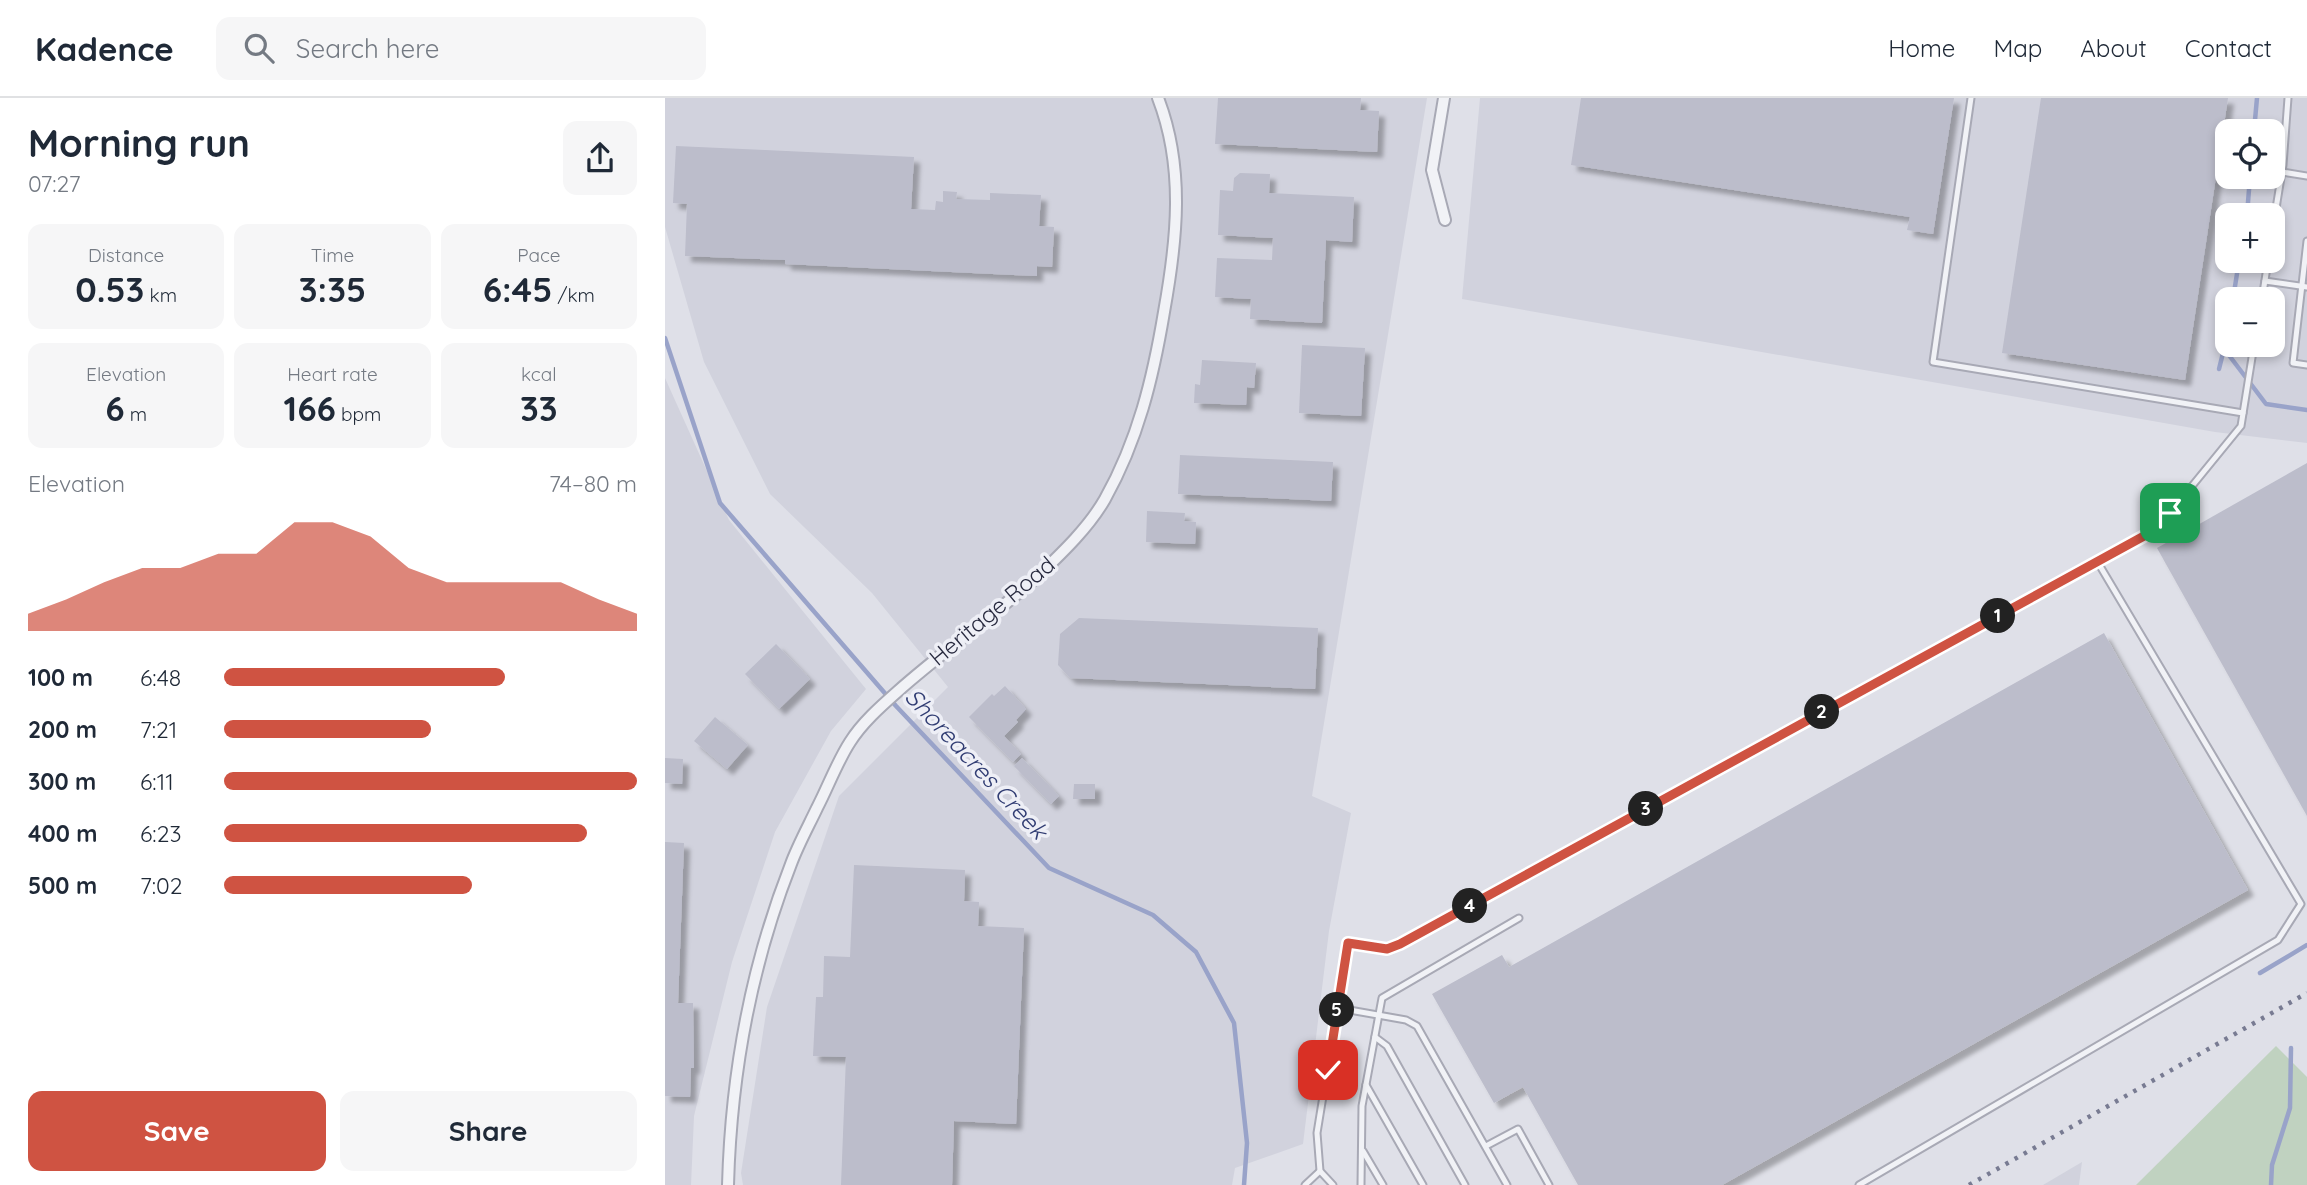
<!DOCTYPE html>
<meta charset="utf-8">
<style>
body{margin:0;font-family:Quicksand,sans-serif;background:#f6f6f7;color:#1f2937;height:100vh;display:flex;flex-direction:column;font-size:26px;white-space:nowrap}
*{box-sizing:border-box;margin:0}
p{font-size:23px;color:#747a83}
.icon{flex:none;width:38px;height:38px;fill:none;stroke:currentColor;stroke-width:2;stroke-linecap:round;stroke-linejoin:round}
.map{position:relative;flex:1;overflow:hidden}
.details{display:flex;flex-direction:column;background:#fff;width:665px}
.details>*{flex:none}
.controls{position:absolute;left:1550px;top:21px;display:grid;gap:14px}
.controls a{display:grid;place-items:center;width:70px;height:70px;border-radius:14px;background:#fff;box-shadow:0 4px 10px #0003;font-size:35px}
.pin{position:absolute;display:grid;place-items:center;width:60px;height:60px;color:#fff;margin:-30px;border-radius:14px;box-shadow:0 4px 10px #0006}
.km{position:absolute;width:35px;height:35px;margin:-18px;border-radius:50%;background:#222;color:#fff;font-size:19px;line-height:35px;text-align:center}
.round{display:grid;place-items:center;flex:none;width:74px;height:74px;border-radius:14px;background:#f6f6f7}
.overview{display:flex;align-items:center;justify-content:space-between;height:119px;padding:0 28px}
h1{font-size:38px;font-weight:700;line-height:52px}
.stats{display:grid;grid-template-columns:repeat(3,1fr);gap:10px;height:119px;padding:7px 28px}
.stats div{display:grid;align-content:center;border-radius:14px;background:#f6f6f7;text-align:center}
.stats b{font-size:35px;font-weight:700}
.stats small{font-size:19px;font-weight:400}
.stats p{font-size:19px}
.chart{height:196px;padding:14px 28px}
.chart p{display:flex;justify-content:space-between}
.chart svg{width:100%;height:126px;margin-top:7px;fill:#cf5342;opacity:.7}
.cta{display:flex;gap:14px;margin-top:auto;padding:14px 28px}
.cta a{flex:1;height:80px;border-radius:14px;background:#cf5342;color:#fff;font-size:28px;font-weight:700;line-height:80px;text-align:center}
.cta a+a{background:#f6f6f7;color:#1f2937}
ul{padding:0 28px;list-style:none;font-size:23px}
li{display:grid;grid-template-columns:112px 84px 1fr;align-items:center;height:52px}
li i{height:18px;border-radius:9px;background:#cf5342}
header{display:flex;align-items:center;gap:42px;box-sizing:border-box;height:98px;padding:0 35px;background:#fff;border-bottom:2px solid #e0e1e3}
header strong{font-size:33px}
nav{display:flex;gap:38px;margin-inline-start:auto;font-size:24px}
.search{width:490px;height:63px;background:#f6f6f7;display:flex;align-items:center;gap:18px;box-sizing:border-box;padding:0 24px;border-radius:14px;color:#747a83;font-size:26px}
main{display:flex;flex:1;min-height:0}
.map>svg:first-child{display:block}
.built{fill:#d1d2dd;fill-rule:evenodd}
.green{fill:#c0d2c0}
.lines{fill:none;stroke-linecap:round;stroke-linejoin:round}
.stream{stroke:#99a3c9;stroke-width:4.5}
.building{fill:#bcbdcb;filter:url(#shadow)}
.lane-casing{stroke:#a8a9b5;stroke-width:9}
.street-casing{stroke:#a8a9b5;stroke-width:14}
.lane{stroke:#f1f2f6;stroke-width:5}
.street{stroke:#f1f2f6;stroke-width:10}
.rail{stroke:#787b92;stroke-width:4.5;stroke-dasharray:3.5 7;stroke-linecap:butt}
.route-casing{stroke:#fff;stroke-width:14}
.route{stroke:#cf5342;stroke-width:9}
.labels{text-anchor:middle;stroke-width:7;stroke-linejoin:round;paint-order:stroke}
.street-label{font-size:23px;fill:#282a3f;stroke:#eeeff6}
.water-label{font-size:24px;font-style:italic;fill:#313d73;stroke:#eeeff6}
</style>
<header>
<strong>Kadence</strong>
<div class="search"><svg class="icon" aria-label="search" viewBox="0 0 24 24"><circle cx="10" cy="10" r="6"/><path d="M15 15l6 6"/></svg>Search here</div>
<nav><a>Home</a><a>Map</a><a>About</a><a>Contact</a></nav>
</header>
<main>
<section class="details">
<div class="overview"><div><h1>Morning run</h1><p>07:27</p></div><a class="round"><svg class="icon" aria-label="share" viewBox="0 0 24 24"><path d="M12 15V3M7 8l5-5 5 5M5 13v7h14v-7"/></svg></a></div>
<div class="stats">
<div><p>Distance</p><b>0.53<small> km</small></b></div>
<div><p>Time</p><b>3:35</b></div>
<div><p>Pace</p><b>6:45<small> /km</small></b></div>
</div>
<div class="stats">
<div><p>Elevation</p><b>6<small> m</small></b></div>
<div><p>Heart rate</p><b>166<small> bpm</small></b></div>
<div><p>kcal</p><b>33</b></div>
</div>
<div class="chart"><p><span>Elevation</span>74–80 m</p>
<svg viewBox="0 0 160 44" preserveAspectRatio="none"><path d="M0 44V38L10 33L20 27L30 22L40 22L50 17L60 17L70 6L80 6L90 11L100 22L110 27L120 27L130 27L140 27L150 33L160 38V44z"/></svg>
</div>
<ul>
<li><b>100 m</b>6:48<i style="width:68%"></i></li>
<li><b>200 m</b>7:21<i style="width:50%"></i></li>
<li><b>300 m</b>6:11<i style="width:100%"></i></li>
<li><b>400 m</b>6:23<i style="width:88%"></i></li>
<li><b>500 m</b>7:02<i style="width:60%"></i></li>
</ul>
<div class="cta"><a>Save</a><a>Share</a></div>
</section>
<div class="map">
<svg width="1642" height="1087" viewBox="0 0 1642 1087">
<defs>
<filter id="shadow"><feDropShadow dx="6" dy="6" stdDeviation="2" flood-color="#0004"/></filter>
</defs>
<rect width="100%" height="100%" fill="#dfe0e8"/>
<g class="built">
<polygon points="0,0 762,0 647,698 686,715 664,833 638,1046 570,1070 567,1087 78,1087 76,1075 102,909 174,698 283,589 207,495 105,396 39,264 0,129"/>
<path d="M815 0H1642V345L1550 334 797 201ZM1563 33H1608V79H1563ZM1563 117H1608V163H1563ZM1563 201H1608V247H1563Z"/>
<polygon points="0,280 64,422 201,591 166,633 110,734 67,864 29,1018 26,1087 0,1087"/>
<polygon points="1417,1064 1414,1087 1378,1087"/>
</g>
<polygon class="green" points="1611,948 1642,979 1642,1087 1471,1087"/>
<g class="lines">
<g class="stream">
<polyline points="1589,33 1592,0"/>
<polyline points="1582,117 1585,79"/>
<polyline points="1568,201 1574,163"/>
<polyline points="0,240 55,405 231,608 384,770 488,817 531,854 569,925 582,1045 579,1087"/>
<polyline points="1560,252 1601,306 1642,312"/>
<polyline points="1554,271 1563,235"/>
<polyline points="1595,875 1642,847"/>
<polyline points="1606,1087 1607,1067 1625,1010 1626,950"/>
</g>
</g>
<g class="building">
<polygon points="553,0 696,0 695,12 714,13 712,54 550,46"/>
<polygon points="916,0 1289,0 1268,136 1242,132 1245,119 906,67"/>
<polygon points="1376,0 1563,0 1520,282 1337,255"/>
<polygon points="11,48 249,59 246,111 270,112 271,103 278,104 278,93 292,94 291,101 325,102 325,95 376,97 374,128 389,129 387,169 372,168 372,178 120,166 120,162 20,158 22,106 8,105"/>
<polygon points="575,75 605,76 604,95 689,99 687,144 661,142 657,225 585,221 586,201 550,199 552,160 607,162 608,140 553,137 555,92 568,93 569,80"/>
<polygon points="637,247 700,250 696,318 634,315"/>
<polygon points="537,262 591,265 589,290 582,289 581,307 529,305 530,286 535,287"/>
<polygon points="515,357 668,364 666,403 513,396"/>
<polygon points="1642,365 1642,718 1492,450"/>
<polygon points="482,413 520,415 519,423 531,424 530,446 481,444"/>
<polygon points="414,520 653,530 650,591 405,580 393,567 395,536"/>
<polygon points="1439,535 1583,792 1057,1087 913,1087 858,989 829,1005 767,896 837,857 844,869"/>
<polygon points="111,546 145,581 114,611 80,576"/>
<polygon points="340,588 361,611 351,622 353,624 339,638 356,656 348,664 304,619 327,596 329,598"/>
<polygon points="50,619 83,647 62,671 29,643"/>
<polygon points="0,660 18,661 17,686 0,685"/>
<polygon points="357,660 394,698 386,706 349,668"/>
<polygon points="409,686 430,686 430,701 408,701"/>
<polygon points="0,744 19,745 13,905 28,905 29,970 26,970 25,999 0,998"/>
<polygon points="189,767 300,772 299,803 314,804 313,828 359,830 351,1026 289,1023 287,1087 176,1087 181,959 148,958 151,899 158,899 159,858 185,859"/>
</g>
<g class="lines">
<defs>
<g id="lane">
<polyline points="1306,0 1268,264 1578,315"/>
<polyline points="1617,74 1642,78"/>
<polyline points="1608,129 1618,67 1623,0"/>
<polyline points="1642,143 1628,265 1642,267"/>
<polyline points="1600,183 1642,189"/>
<polyline points="1597,201 1603,163"/>
<polyline points="673,910 741,922 752,928 842,1087"/>
<polyline points="710,939 722,948 800,1087"/>
<polyline points="701,987 758,1087"/>
<polyline points="821,1048 853,1031 884,1087"/>
<polyline points="698,1053 718,1087"/>
<polyline points="640,1087 655,1073"/>
<polyline points="668,1087 655,1073 652,1035 683,845 722,851 735,846 1479,438 1505,415 1576,328 1589,247"/>
<polyline points="696,1087 697,1008 717,900 854,820"/>
<polyline points="1194,1087 1613,842 1636,806 1432,463"/>
</g>
<g id="street">
<polyline points="779,0 767,72 780,122"/>
<path d="M63 1087C66 978 86 868 126 766 133 747 143 729 152 710 163 689 172 664 185 644 197 625 215 609 232 594 278 553 329 518 375 476 398 454 424 429 440 401 473 342 488 280 499 214 512 142 520 70 493 0"/>
</g>
</defs>
<use href="#lane" class="lane-casing"/>
<use href="#street" class="street-casing"/>
<use href="#lane" class="lane"/>
<use href="#street" class="street"/>
<polyline class="rail" points="1304,1087 1642,895"/>
</g>
<g class="lines">
<defs>
<polyline id="route" points="663,972 683,845 722,851 735,846 1479,438 1505,415"/>
</defs>
<use href="#route" class="route-casing"/>
<use href="#route" class="route"/>
</g>
<g class="labels">
<g class="street-label">
<text transform="translate(327 513) rotate(-40)" y="8">Heritage Road</text>
</g>
<g class="water-label">
<text transform="translate(311 666) rotate(47)" y="8">Shoreacres Creek</text>
</g>
</g>
</svg>
<div class="controls">
<a><svg class="icon" aria-label="locate" viewBox="0 0 24 24"><circle cx="12" cy="12" r="6"/><path d="M12 2v4M12 18v4M2 12h4M18 12h4"/></svg></a>
<a>+</a>
<a>−</a>
</div>
<div class="pin" style="left:1505px;top:415px;background:#1e9e55"><svg class="icon" aria-label="arrive" viewBox="0 0 24 24"><path d="M6 21V4h12l-3 4 3 4H6"/></svg></div>
<div class="pin" style="left:663px;top:972px;background:#d93025"><svg class="icon" aria-label="check" viewBox="0 0 24 24"><path d="M5 12l5 5 9-10"/></svg></div>
<b class="km" style="left:1333px;top:518px">1</b>
<b class="km" style="left:1157px;top:614px">2</b>
<b class="km" style="left:981px;top:711px">3</b>
<b class="km" style="left:805px;top:808px">4</b>
<b class="km" style="left:672px;top:912px">5</b>
</div>
</main>
